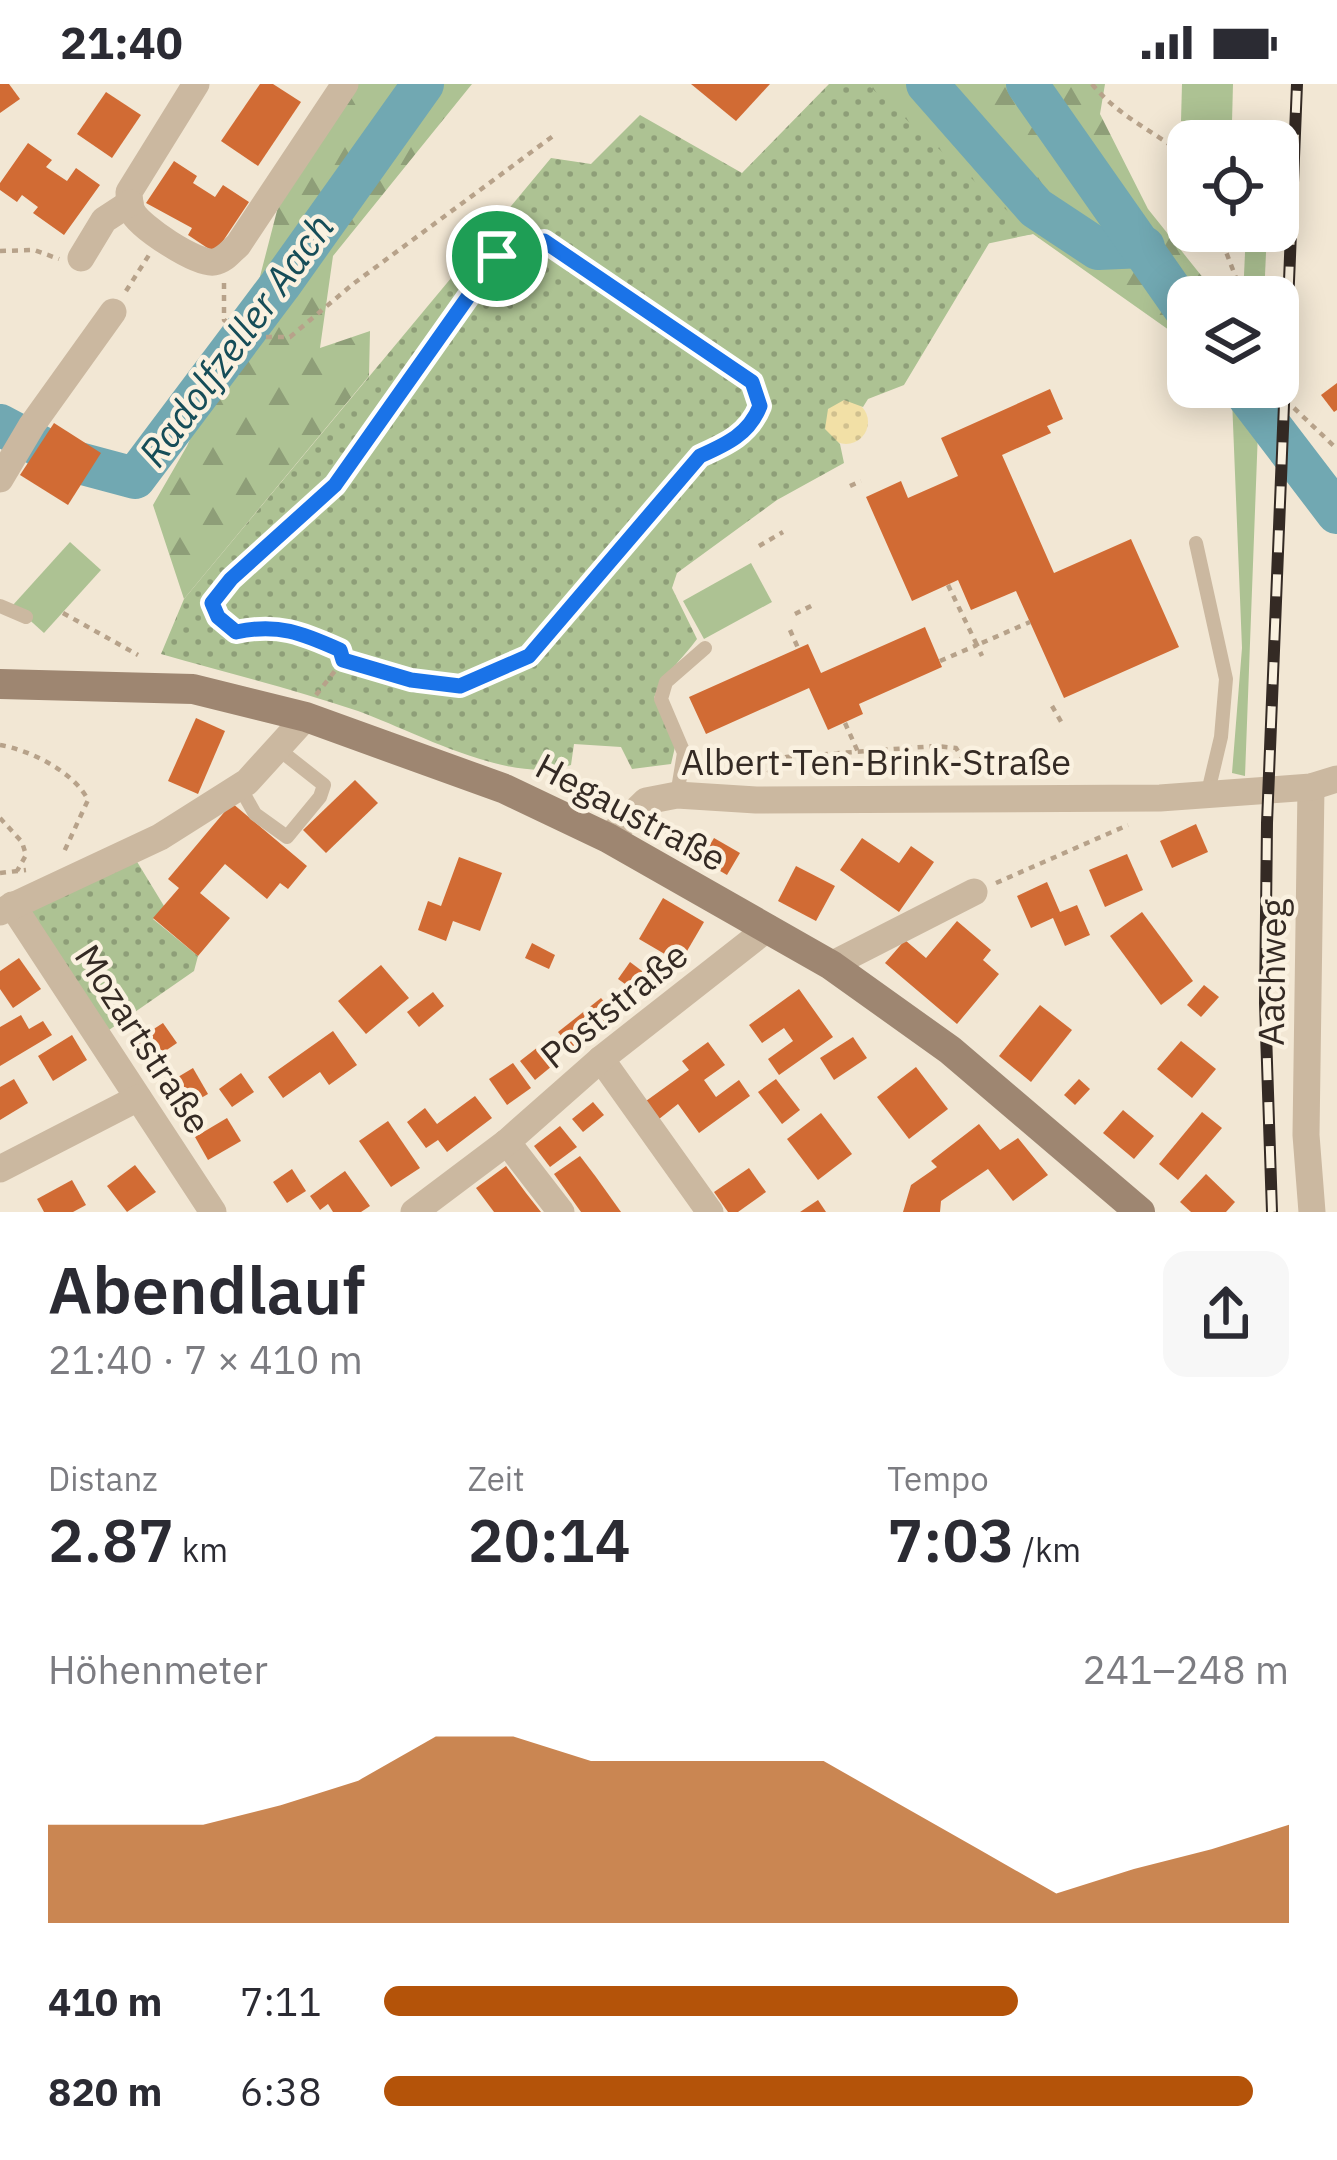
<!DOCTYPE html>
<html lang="de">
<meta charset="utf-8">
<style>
body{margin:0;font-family:"IBM Plex Sans",sans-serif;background:#f7f7f7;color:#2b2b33;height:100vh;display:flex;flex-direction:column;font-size:45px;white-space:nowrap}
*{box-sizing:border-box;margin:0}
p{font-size:39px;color:#7c7c81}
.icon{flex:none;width:66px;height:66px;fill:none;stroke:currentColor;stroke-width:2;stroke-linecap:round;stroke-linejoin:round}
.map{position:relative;height:1128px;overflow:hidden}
.panel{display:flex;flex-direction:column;background:#fff;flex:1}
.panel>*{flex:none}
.fabs{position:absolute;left:1167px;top:36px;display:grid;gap:24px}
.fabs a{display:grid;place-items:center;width:132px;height:132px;border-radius:24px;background:#fff;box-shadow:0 6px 30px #0003;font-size:60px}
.pin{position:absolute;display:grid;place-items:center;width:102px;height:102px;color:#fff;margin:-51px;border:6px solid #fff;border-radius:50%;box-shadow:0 3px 12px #0007}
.round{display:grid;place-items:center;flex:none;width:126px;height:126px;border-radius:24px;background:#f7f7f7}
.overview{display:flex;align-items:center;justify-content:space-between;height:204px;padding:0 48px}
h1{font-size:66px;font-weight:600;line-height:90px}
.metrics{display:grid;grid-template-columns:repeat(3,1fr);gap:18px;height:204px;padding:12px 48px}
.metrics div{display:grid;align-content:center}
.metrics b{font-size:60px;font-weight:600}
.metrics small{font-size:33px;font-weight:400}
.metrics p{font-size:33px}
.chart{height:336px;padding:24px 48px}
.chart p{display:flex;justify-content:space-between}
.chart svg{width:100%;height:216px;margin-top:12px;fill:#b45309;opacity:.7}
ul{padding:0 48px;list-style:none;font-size:39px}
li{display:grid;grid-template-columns:192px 144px 1fr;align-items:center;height:90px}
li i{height:30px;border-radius:15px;background:#b45309}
.status{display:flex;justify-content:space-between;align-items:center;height:84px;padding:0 60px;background:#fff;direction:ltr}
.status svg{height:33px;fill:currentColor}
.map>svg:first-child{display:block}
.grass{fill:#adc293}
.forest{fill:url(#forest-firs)}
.sand{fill:url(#sand-dots)}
.park{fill:url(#park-dots)}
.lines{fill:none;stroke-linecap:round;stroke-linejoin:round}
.river{stroke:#71a8b2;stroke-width:42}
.building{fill:#d16b34}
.path{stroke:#b7a28a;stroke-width:4.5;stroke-dasharray:6 6;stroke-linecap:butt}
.lane{stroke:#cbb8a0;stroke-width:14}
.street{stroke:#cbb8a0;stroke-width:27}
.secondary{stroke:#9e8671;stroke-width:30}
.rail-casing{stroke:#342a24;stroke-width:12}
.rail{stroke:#faf1e0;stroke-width:8;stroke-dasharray:22;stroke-linecap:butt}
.route-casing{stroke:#fff;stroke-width:24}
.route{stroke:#1a73e8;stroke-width:15}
.labels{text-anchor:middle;stroke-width:9;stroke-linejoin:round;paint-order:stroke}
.street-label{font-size:36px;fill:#342a24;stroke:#faf1e0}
.water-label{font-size:39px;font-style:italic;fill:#164d58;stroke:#faf1e0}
</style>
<div class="status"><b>21:40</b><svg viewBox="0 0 49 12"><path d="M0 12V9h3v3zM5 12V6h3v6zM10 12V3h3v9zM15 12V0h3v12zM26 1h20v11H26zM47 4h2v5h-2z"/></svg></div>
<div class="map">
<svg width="1337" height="1128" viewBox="0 0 1337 1128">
<defs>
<pattern id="forest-firs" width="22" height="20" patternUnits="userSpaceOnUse" patternTransform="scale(3)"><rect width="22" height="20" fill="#adc293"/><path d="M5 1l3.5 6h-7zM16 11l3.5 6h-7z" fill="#8e9e78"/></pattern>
<pattern id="sand-dots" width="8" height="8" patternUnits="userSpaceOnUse" patternTransform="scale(3)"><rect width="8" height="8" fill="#f2e0a6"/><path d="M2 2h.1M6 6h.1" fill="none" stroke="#d0c08f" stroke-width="1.8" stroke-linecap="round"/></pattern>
<pattern id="park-dots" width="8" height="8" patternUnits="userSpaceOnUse" patternTransform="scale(3)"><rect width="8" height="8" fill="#adc293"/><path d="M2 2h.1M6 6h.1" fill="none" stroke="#8e9e78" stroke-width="1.8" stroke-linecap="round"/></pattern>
</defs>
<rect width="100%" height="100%" fill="#f2e7d4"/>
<g class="grass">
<polygon points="1182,0 1233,0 1232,38 1181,37"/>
<polygon points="1246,147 1267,147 1264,213 1243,213"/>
<polygon points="1232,315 1258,347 1245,692 1232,689 1242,564"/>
<polygon points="70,458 101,486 44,549 13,521"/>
<polygon points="751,479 772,518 704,555 683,517"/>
</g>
<g class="forest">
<polygon points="356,0 472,0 333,172 320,264 370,247 369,292 184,515 153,421 187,362 257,204 279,119"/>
<polygon points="864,0 1105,0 1100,30 1148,125 1208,200 1197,213 1188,213 1188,224 1169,246 1033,150 934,171 742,116"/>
</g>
<circle class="sand" cx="846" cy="338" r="22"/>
<g class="park">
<path d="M829 0H867L1033 150 991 156 904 301 868 315 863 323 844 316 828 325 825 345 840 360 844 379 777 416 677 489 672 504 697 555C682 576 664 589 654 614L675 663 671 680 632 685 621 663 574 660 571 681C511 702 416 648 358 627 294 605 227 589 161 570L184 515 551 74 591 80 640 31 742 89Z"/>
<polygon points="136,776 164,822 153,835 198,872 194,887 109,946 26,826"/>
</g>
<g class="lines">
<g class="river">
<polyline points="927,0 1036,124 1098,165 1144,163"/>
<polyline points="1027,0 1188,230"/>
<polyline points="1241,303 1337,429"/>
<polyline points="0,341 64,375 135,394 280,201 423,0"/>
</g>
</g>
<g class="building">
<polygon points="0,0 9,0 20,15 0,29"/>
<polygon points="260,0 273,0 301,18 258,82 221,57"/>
<polygon points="691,0 770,0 736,37"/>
<polygon points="106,8 141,31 112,74 77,50"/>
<polygon points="28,59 52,76 46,83 67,97 76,84 100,101 64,151 33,129 38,123 22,111 17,118 0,106 0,99"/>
<polygon points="174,77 197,92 193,99 215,113 223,101 249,118 215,169 188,151 192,144 146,119"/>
<polygon points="1337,299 1337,326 1334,328 1321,311"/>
<polygon points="1050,305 1063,335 1047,342 1051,349 1002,371 1054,489 1131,455 1179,563 1064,614 1016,507 971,526 958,496 912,517 866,413 901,397 908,414 958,392 941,354"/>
<polygon points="54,339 101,369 68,421 20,391"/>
<polygon points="925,543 942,583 859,620 863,630 828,646 809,604 706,650 689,613 808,560 821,589"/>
<polygon points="196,634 225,647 198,710 168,697"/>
<polygon points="355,696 378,719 326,769 303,746"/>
<polygon points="232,719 307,782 288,805 280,799 267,815 225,780 200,809 230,834 198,872 153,834 179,804 168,795"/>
<polygon points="1196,740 1208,768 1172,784 1160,757"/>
<polygon points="714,754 740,769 727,791 701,776"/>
<polygon points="862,754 899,779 911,762 934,778 899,828 840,786"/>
<polygon points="1127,770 1143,806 1105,823 1089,786"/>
<polygon points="459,773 502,789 480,847 453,837 446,857 418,846 428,817 441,822"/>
<polygon points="796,782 835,802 816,837 778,817"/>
<polygon points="1047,798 1060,828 1077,821 1090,851 1065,862 1053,834 1031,844 1017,812"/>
<polygon points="663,814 704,838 680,879 639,855"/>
<polygon points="1142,828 1193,897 1161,921 1110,852"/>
<polygon points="957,837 991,866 983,876 999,890 957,940 885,879 905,856 926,874"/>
<polygon points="532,859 555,871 549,885 525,874"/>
<polygon points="19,874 41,905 13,924 0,905 0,887"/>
<polygon points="630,878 654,896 642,912 618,895"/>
<polygon points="381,881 409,914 366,950 338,917"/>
<polygon points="1204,901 1219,913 1201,933 1187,921"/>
<polygon points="799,905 833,953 779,991 768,975 793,957 784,944 762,959 749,941"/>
<polygon points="433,908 444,922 419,943 407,928"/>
<polygon points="601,914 618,934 575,969 558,948"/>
<polygon points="1040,921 1072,946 1031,998 999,972"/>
<polygon points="21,931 29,945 43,937 52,951 0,982 0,943"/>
<polygon points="163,939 177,959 146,980 132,959"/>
<polygon points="333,947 357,981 329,1001 320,988 283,1014 268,993"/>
<polygon points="72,951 87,976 53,997 38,972"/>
<polygon points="853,953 867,974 834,996 820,974"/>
<polygon points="1181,957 1216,985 1192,1014 1157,985"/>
<polygon points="708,958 725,981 704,996 716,1013 739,996 750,1012 699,1049 678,1020 659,1035 646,1017 689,986 682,977"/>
<polygon points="538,963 552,982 535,996 520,977"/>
<polygon points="513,979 531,1004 507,1021 489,995"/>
<polygon points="916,983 948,1025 909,1055 877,1013"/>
<polygon points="193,984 208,1010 177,1028 163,1002"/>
<polygon points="241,989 254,1008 232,1023 219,1005"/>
<polygon points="14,995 28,1019 0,1036 0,1003"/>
<polygon points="776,995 800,1026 782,1040 758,1008"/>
<polygon points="1079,995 1090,1005 1075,1021 1064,1011"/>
<polygon points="475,1012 492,1034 447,1068 438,1056 426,1064 407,1038 425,1024 437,1040"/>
<polygon points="593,1018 604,1031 583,1048 572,1035"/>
<polygon points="1123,1026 1154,1052 1134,1075 1103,1049"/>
<polygon points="1202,1028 1222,1044 1178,1096 1159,1080"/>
<polygon points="821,1029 852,1070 818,1096 787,1055"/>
<polygon points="227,1034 241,1057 208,1076 195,1053"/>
<polygon points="388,1037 420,1084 391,1103 359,1057"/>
<polygon points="979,1040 1000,1066 1018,1054 1048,1091 1013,1117 988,1085 941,1117 940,1128 903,1128 911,1101 937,1083 931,1077"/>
<polygon points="560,1042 577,1063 550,1083 534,1062"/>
<polygon points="580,1072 596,1093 621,1128 581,1128 554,1090"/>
<polygon points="135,1081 156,1108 127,1128 107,1102"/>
<polygon points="506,1082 526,1109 541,1128 494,1128 476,1104"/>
<polygon points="749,1084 766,1108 738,1128 728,1128 714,1108"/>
<polygon points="292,1085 306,1107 287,1119 273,1098"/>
<polygon points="345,1087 370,1122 361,1128 333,1128 328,1120 320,1126 310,1112"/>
<polygon points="1206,1090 1235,1118 1226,1128 1191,1128 1180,1118"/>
<polygon points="72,1096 86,1121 73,1128 44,1128 37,1115"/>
<polygon points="818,1116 826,1128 800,1128"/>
</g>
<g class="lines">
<g class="path">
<path d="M1092 0C1120 34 1153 46 1188 74"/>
<polyline points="1218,147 1238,199 1236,213"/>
<path d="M544 157 752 298 760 322 753 340 729 359 701 372 640 438 554 547 529 572 460 602 411 595 343 576 340 566C302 549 278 539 236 548L218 533 212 519 231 495 335 401 497 172Z"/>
<polyline points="0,167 34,166 59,175"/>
<polyline points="224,199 224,236 250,253 290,253 353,200 553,52"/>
<polyline points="126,207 149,171"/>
<polyline points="1174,282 1188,271"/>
<polyline points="1272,303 1274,306"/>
<polyline points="1294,324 1337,365"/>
<polyline points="850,402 861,397"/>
<polyline points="759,462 783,448"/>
<polyline points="948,501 977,561 1030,538"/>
<polyline points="63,529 138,571"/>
<polyline points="795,530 813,521"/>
<polyline points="790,546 798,564"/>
<polyline points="940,577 977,561 982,572"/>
<polyline points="316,611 342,578"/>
<polyline points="1052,622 1063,641"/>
<polyline points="845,639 858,668"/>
<path d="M0 661C30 666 74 688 88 716L63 770"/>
<polyline points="768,689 786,673 936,662 956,664 974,692"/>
<polyline points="870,691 871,666"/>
<polyline points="0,734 22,758 26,771 17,787"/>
<polyline points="0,789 26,786"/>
<polyline points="996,799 1128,741"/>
</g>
<g class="lane">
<polyline points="1196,459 1226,595 1221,653 1207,712"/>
<polyline points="0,522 26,533"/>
<polyline points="240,703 255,730 287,753 320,713 324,701 277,664"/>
<polyline points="677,711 684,669 661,615 666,598 705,564"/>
</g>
<g class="street">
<path d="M196 0 129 108C129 112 130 123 132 127 139 143 198 181 214 178 225 176 230 168 238 161L345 0"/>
<polyline points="81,174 104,136 130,119"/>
<polyline points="0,395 32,341 113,228"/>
<polyline points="1311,703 1306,1051 1312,1128"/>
<polyline points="608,754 646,717 677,711 756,716 1160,714 1311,703 1337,695"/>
<polyline points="12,821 213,1128"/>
<polyline points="0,828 160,753 247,698 306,633"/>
<polyline points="831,881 974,808"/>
<polyline points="601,975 710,1128"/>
<polyline points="507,1058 561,1128"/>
<polyline points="0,1085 138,1014"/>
<polyline points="414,1128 507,1058 601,975 768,844"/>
</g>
<polyline class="secondary" points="0,600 193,605 306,633 505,705 608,754 831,881 950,966 1140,1128"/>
<defs>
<polyline id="rail" points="1272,1128 1265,919 1267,739 1297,0"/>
</defs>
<use href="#rail" class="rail-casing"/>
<use href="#rail" class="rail"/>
</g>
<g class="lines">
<defs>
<path id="route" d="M544 157 752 298 760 322C749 350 727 360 700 372L529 572 460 602 411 596 343 576 340 566C302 549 278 539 236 548L218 533 212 519 231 495 335 401 497 172Z"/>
</defs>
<use href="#route" class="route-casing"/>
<use href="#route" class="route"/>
</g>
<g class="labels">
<g class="street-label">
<text x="876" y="691">Albert-Ten-Brink-Straße</text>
<text transform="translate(631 728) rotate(28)" y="13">Hegaustraße</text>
<text transform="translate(1272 888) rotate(-89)" y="13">Aachweg</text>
<text transform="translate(614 921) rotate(-39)" y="13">Poststraße</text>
<text transform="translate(143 955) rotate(57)" y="13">Mozartstraße</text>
</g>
<g class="water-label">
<text transform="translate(236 256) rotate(-54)" y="14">Radolfzeller Aach</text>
</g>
</g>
</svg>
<div class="fabs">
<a><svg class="icon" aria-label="locate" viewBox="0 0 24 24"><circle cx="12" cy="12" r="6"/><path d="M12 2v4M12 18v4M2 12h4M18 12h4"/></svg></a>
<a><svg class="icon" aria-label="layers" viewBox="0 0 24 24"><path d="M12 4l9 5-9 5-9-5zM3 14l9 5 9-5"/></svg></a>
</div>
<div class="pin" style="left:497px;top:172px;background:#1e9e55"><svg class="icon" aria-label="arrive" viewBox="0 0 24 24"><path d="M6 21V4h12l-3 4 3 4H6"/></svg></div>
</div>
<section class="panel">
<div class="overview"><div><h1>Abendlauf</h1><p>21:40 · 7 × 410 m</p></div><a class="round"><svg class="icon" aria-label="share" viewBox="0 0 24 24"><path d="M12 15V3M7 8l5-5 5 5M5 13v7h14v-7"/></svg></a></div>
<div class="metrics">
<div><p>Distanz</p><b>2.87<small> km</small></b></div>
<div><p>Zeit</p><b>20:14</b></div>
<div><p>Tempo</p><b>7:03<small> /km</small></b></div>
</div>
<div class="chart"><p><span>Höhenmeter</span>241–248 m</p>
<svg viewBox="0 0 160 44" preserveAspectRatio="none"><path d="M0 44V24L10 24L20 24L30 20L40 15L50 6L60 6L70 11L80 11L90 11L100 11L110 20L120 29L130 38L140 33L150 29L160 24V44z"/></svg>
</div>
<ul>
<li><b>410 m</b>7:11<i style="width:70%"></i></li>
<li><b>820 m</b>6:38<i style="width:96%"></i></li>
</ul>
</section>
